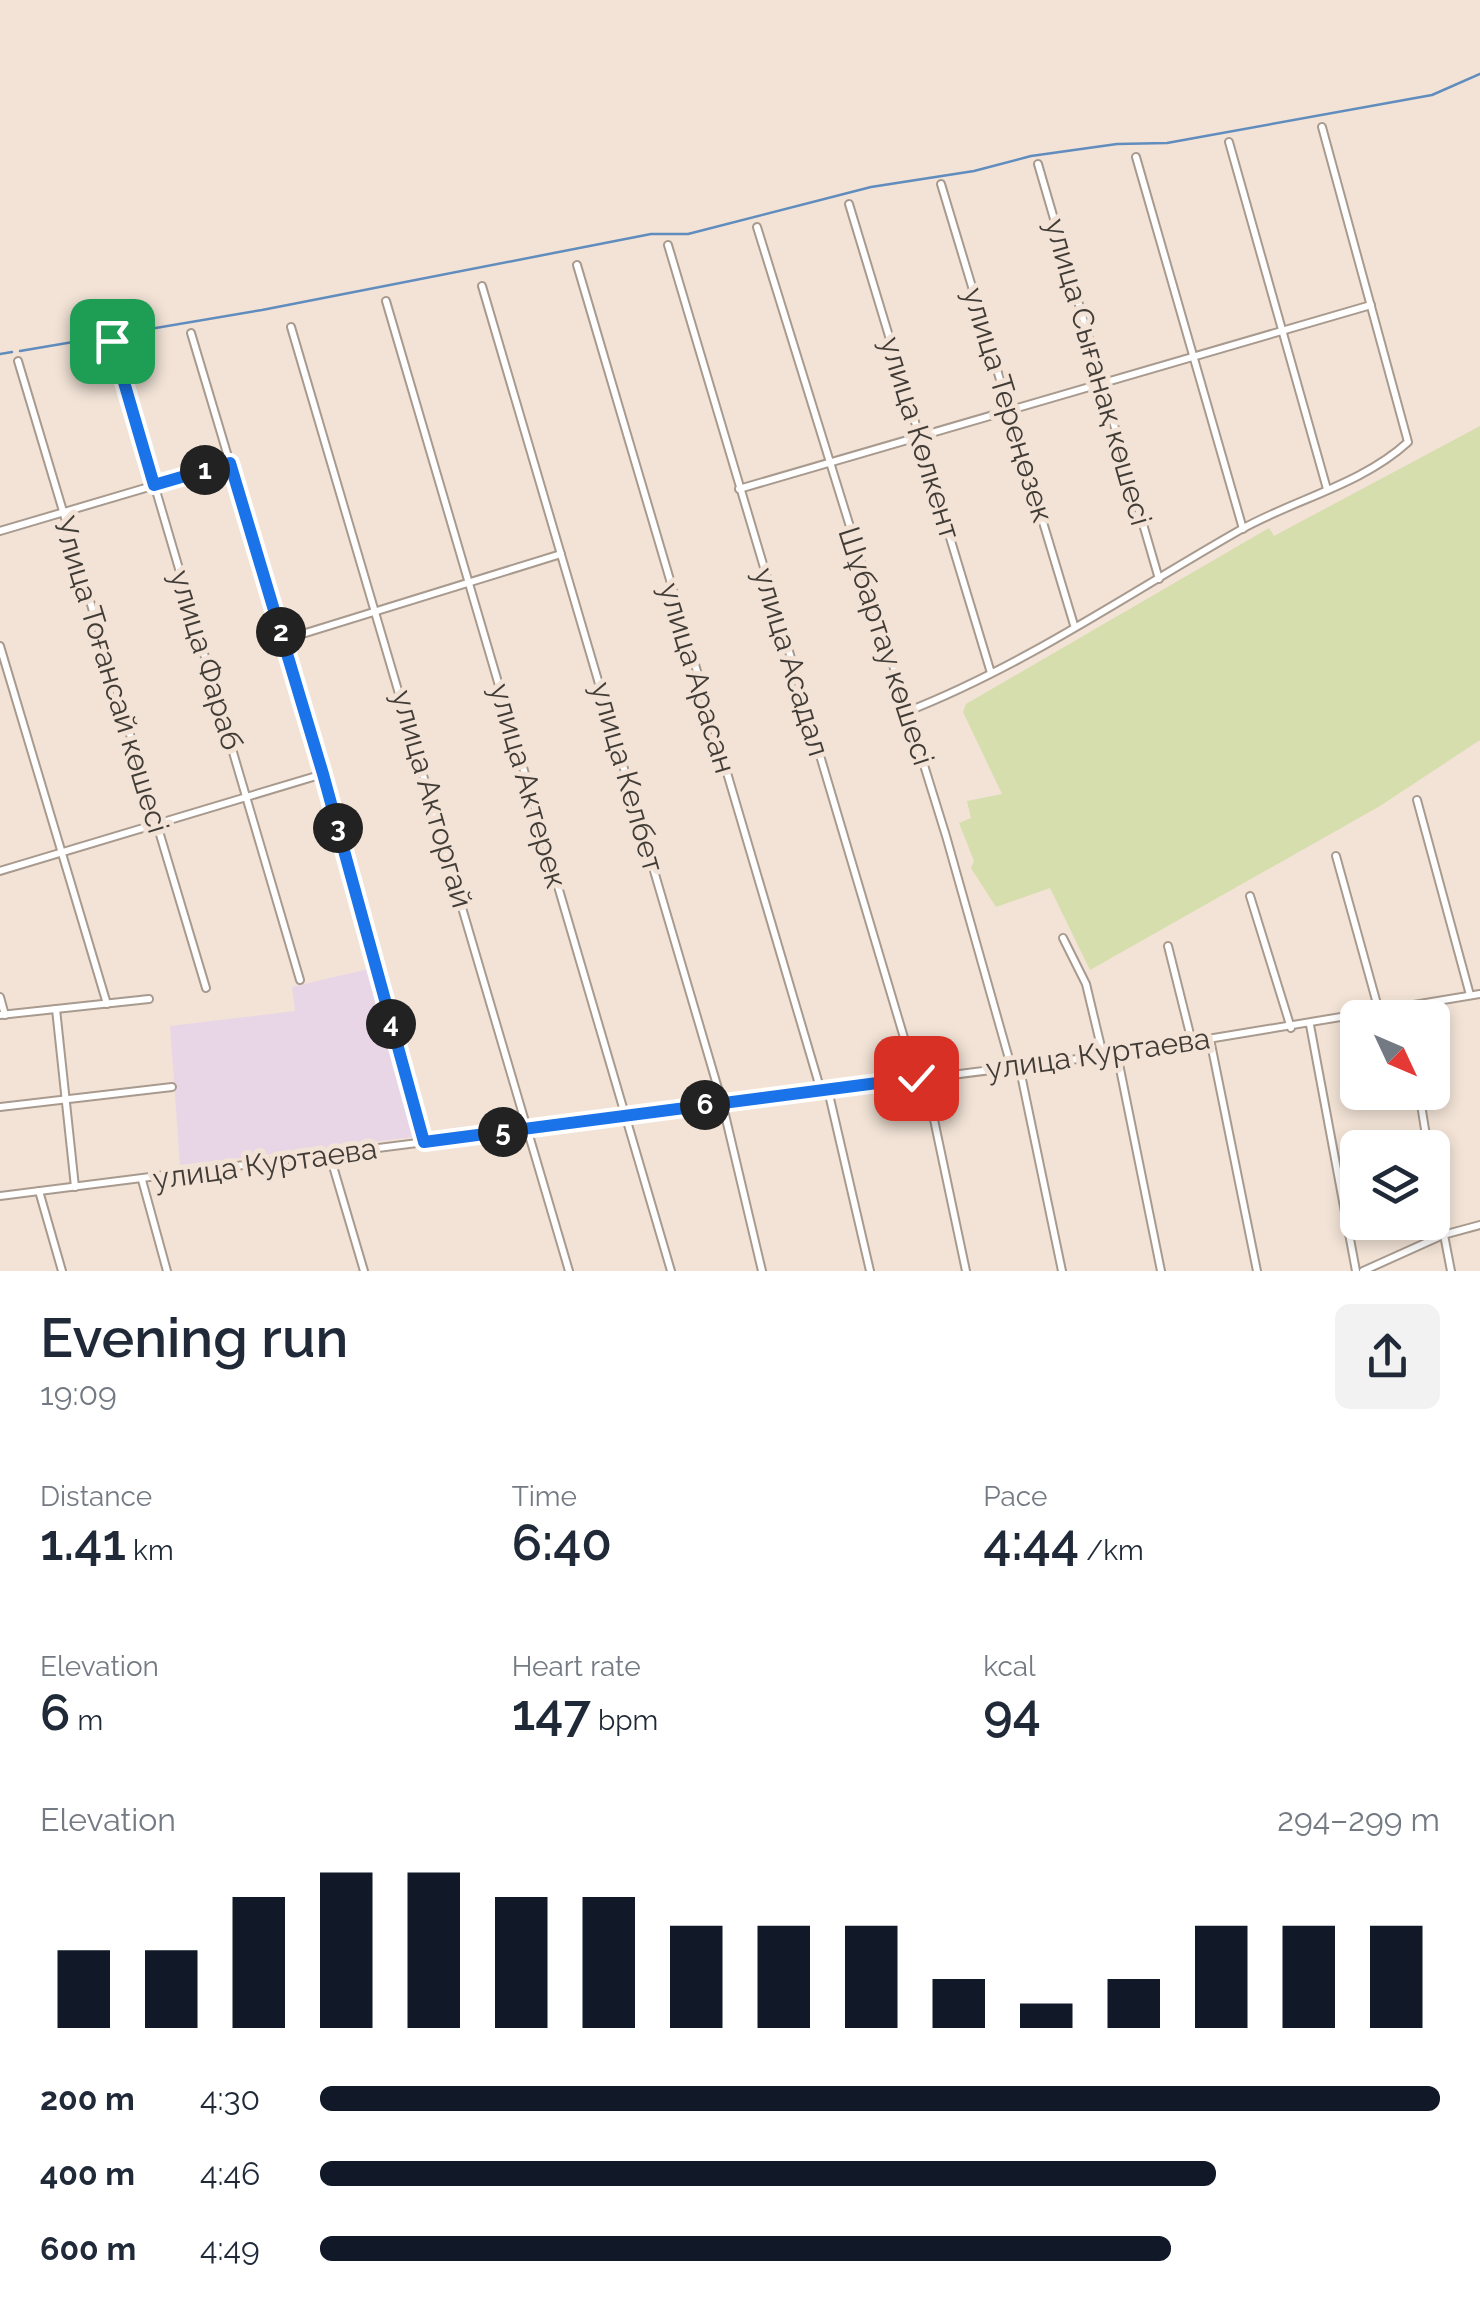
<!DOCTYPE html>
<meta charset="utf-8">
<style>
body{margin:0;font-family:Raleway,sans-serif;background:#f2f2f3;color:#1f2937;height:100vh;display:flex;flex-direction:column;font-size:38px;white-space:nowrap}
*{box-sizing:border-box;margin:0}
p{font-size:32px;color:#747a83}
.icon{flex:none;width:55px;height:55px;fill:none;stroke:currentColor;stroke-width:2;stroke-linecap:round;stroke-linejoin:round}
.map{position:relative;height:1271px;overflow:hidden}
.drawer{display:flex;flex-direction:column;background:#fff;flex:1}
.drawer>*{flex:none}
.needle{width:65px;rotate:134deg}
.fabs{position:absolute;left:1340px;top:1000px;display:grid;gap:20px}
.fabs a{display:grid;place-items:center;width:110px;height:110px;border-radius:15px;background:#fff;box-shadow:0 5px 15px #0003;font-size:50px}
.pin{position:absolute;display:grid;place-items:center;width:85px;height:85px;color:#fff;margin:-42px;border-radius:20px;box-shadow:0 5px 15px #0006}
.km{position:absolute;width:50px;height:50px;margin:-25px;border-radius:50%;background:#222;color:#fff;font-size:28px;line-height:50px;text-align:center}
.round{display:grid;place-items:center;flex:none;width:105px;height:105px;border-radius:15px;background:#f2f2f3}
.overview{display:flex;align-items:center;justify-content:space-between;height:170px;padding:0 40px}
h1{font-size:55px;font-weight:600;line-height:75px}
.metrics{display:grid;grid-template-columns:repeat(3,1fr);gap:15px;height:170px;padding:10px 40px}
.metrics div{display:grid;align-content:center}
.metrics b{font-size:50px;font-weight:600}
.metrics small{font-size:28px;font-weight:400}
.metrics p{font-size:28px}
.chart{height:280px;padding:20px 40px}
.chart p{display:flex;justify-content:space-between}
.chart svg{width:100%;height:180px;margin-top:10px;stroke:#111827;stroke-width:6}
ul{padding:0 40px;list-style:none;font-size:32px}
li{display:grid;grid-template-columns:160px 120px 1fr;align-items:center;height:75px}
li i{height:25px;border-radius:12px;background:#111827}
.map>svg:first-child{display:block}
.education{fill:#e8d6e6}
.green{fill:#d5deac}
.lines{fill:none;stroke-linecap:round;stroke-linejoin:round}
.stream{stroke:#608cbe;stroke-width:2.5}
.street-casing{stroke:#a89a8e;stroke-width:10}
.street{stroke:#fff;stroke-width:6}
.route-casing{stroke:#fff;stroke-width:20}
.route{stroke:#1a73e8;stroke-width:12}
.labels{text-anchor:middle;stroke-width:10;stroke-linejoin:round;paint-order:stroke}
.street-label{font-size:30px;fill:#423c37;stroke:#f2e3d6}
</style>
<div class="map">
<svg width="1480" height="1271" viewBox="0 0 1480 1271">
<rect width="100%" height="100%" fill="#f2e3d6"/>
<polygon class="education" points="368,969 414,1137 180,1165 170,1026 295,1011 292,987"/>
<polygon class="green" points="1480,426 1480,740 1380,806 1090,970 1050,888 996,907 971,868 974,861 959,823 971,818 967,801 1002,794 963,712 966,704 1269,528 1274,536"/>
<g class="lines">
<g class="stream">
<polyline points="20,351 262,310 651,234 688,234 871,187 974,171 1031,156 1117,144 1167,143 1432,95 1480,74"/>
<polyline points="0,354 12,352"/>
</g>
<defs>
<g id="street">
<polyline points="1229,142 1327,489"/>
<polyline points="1136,157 1243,529"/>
<polyline points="1038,164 1159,579"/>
<polyline points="941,184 1074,625"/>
<polyline points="849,204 991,673"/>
<polyline points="757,227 946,836 1011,1066"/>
<polyline points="668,245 916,1078"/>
<polyline points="577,265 821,1091"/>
<polyline points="482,286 722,1102 762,1271"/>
<polyline points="386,301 671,1271"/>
<polyline points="291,327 569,1271"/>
<polyline points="191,333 323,774 424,1143"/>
<polyline points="112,341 300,980"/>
<polyline points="18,361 206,988"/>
<polyline points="739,489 1371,305"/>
<polyline points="0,531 230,463"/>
<polyline points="283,640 561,554"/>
<polyline points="0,646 107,1004"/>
<path d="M906 712C1024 666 1131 592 1240 530 1295 499 1361 485 1408 442L1322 127"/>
<polyline points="1417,800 1470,995"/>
<polyline points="1336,856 1379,1011"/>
<polyline points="0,871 323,774"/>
<polyline points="1250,896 1291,1028"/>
<polyline points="1063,938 1086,984 1103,1055"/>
<polyline points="1168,946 1192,1042"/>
<polyline points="0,997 5,1015"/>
<polyline points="1405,1007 1407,1018"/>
<polyline points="56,1009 75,1187"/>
<polyline points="0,1015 149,999"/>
<polyline points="1310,1025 1356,1271"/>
<polyline points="1210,1039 1257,1271"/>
<polyline points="1117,1054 1161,1271"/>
<polyline points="1019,1065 1062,1271"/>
<polyline points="925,1077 966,1271"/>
<polyline points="828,1090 870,1271"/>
<polyline points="1419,1092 1428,1148"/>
<polyline points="0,1107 172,1087"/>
<polyline points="330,1156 364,1271"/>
<polyline points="1432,1173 1451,1271"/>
<polyline points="142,1180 167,1271"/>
<polyline points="39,1191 62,1271"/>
<polyline points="0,1196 1117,1054 1480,994"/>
<polyline points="1363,1271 1443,1235 1480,1225"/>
</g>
</defs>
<use href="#street" class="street-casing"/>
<use href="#street" class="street"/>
</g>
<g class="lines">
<defs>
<polyline id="route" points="112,341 154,485 230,463 323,774 424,1142 916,1078"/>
</defs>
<use href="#route" class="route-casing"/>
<use href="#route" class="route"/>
</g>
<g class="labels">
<g class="street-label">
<text transform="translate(1098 372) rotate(74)" y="10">улица Сығанақ көшесі</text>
<text transform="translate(1008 405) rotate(73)" y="10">улица Тереңөзек</text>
<text transform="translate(920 438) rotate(73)" y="10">улица Көлкент</text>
<text transform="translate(886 646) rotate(72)" y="10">Шұбартау көшесі</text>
<text transform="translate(206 660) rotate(73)" y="10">улица Фараб</text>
<text transform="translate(791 662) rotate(73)" y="10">улица Асадал</text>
<text transform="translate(111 675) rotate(73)" y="10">Улица Тоғансай көшесі</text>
<text transform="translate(697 678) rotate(73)" y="10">улица Арасан</text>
<text transform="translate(627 777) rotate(74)" y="10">улица Келбет</text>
<text transform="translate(528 786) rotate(74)" y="10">улица Актерек</text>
<text transform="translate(432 799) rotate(74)" y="10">улица Акторгай</text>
<text transform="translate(1098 1054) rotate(-8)" y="10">улица Куртаева</text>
<text transform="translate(265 1164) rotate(-8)" y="10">улица Куртаева</text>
</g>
</g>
</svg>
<div class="fabs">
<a><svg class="needle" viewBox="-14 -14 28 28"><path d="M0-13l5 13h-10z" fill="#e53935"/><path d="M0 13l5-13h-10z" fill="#747a83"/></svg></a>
<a><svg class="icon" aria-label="layers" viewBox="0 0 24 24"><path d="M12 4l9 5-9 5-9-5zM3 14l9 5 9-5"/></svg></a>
</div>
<div class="pin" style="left:112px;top:341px;background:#1e9e55"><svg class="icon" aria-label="arrive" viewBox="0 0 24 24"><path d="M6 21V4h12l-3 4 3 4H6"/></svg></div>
<div class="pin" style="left:916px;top:1078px;background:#d93025"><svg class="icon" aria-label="check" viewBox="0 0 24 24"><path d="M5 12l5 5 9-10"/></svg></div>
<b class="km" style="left:205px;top:470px">1</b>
<b class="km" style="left:281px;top:632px">2</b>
<b class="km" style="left:338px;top:828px">3</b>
<b class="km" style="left:391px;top:1024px">4</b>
<b class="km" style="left:503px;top:1132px">5</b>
<b class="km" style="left:705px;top:1105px">6</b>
</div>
<section class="drawer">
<div class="overview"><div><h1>Evening run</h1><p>19:09</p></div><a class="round"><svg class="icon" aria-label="share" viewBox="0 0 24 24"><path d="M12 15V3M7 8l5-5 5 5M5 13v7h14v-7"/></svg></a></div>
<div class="metrics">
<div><p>Distance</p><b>1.41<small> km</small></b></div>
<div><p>Time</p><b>6:40</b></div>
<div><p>Pace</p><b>4:44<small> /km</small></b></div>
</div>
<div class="metrics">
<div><p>Elevation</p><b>6<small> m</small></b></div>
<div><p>Heart rate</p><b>147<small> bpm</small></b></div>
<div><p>kcal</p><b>94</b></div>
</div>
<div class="chart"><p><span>Elevation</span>294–299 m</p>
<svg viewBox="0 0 160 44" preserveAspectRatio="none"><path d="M5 44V25M15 44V25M25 44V12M35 44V6M45 44V6M55 44V12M65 44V12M75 44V19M85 44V19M95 44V19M105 44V32M115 44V38M125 44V32M135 44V19M145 44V19M155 44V19"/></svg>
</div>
<ul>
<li><b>200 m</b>4:30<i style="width:100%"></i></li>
<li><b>400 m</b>4:46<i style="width:80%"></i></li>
<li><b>600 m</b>4:49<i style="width:76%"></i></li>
</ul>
</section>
